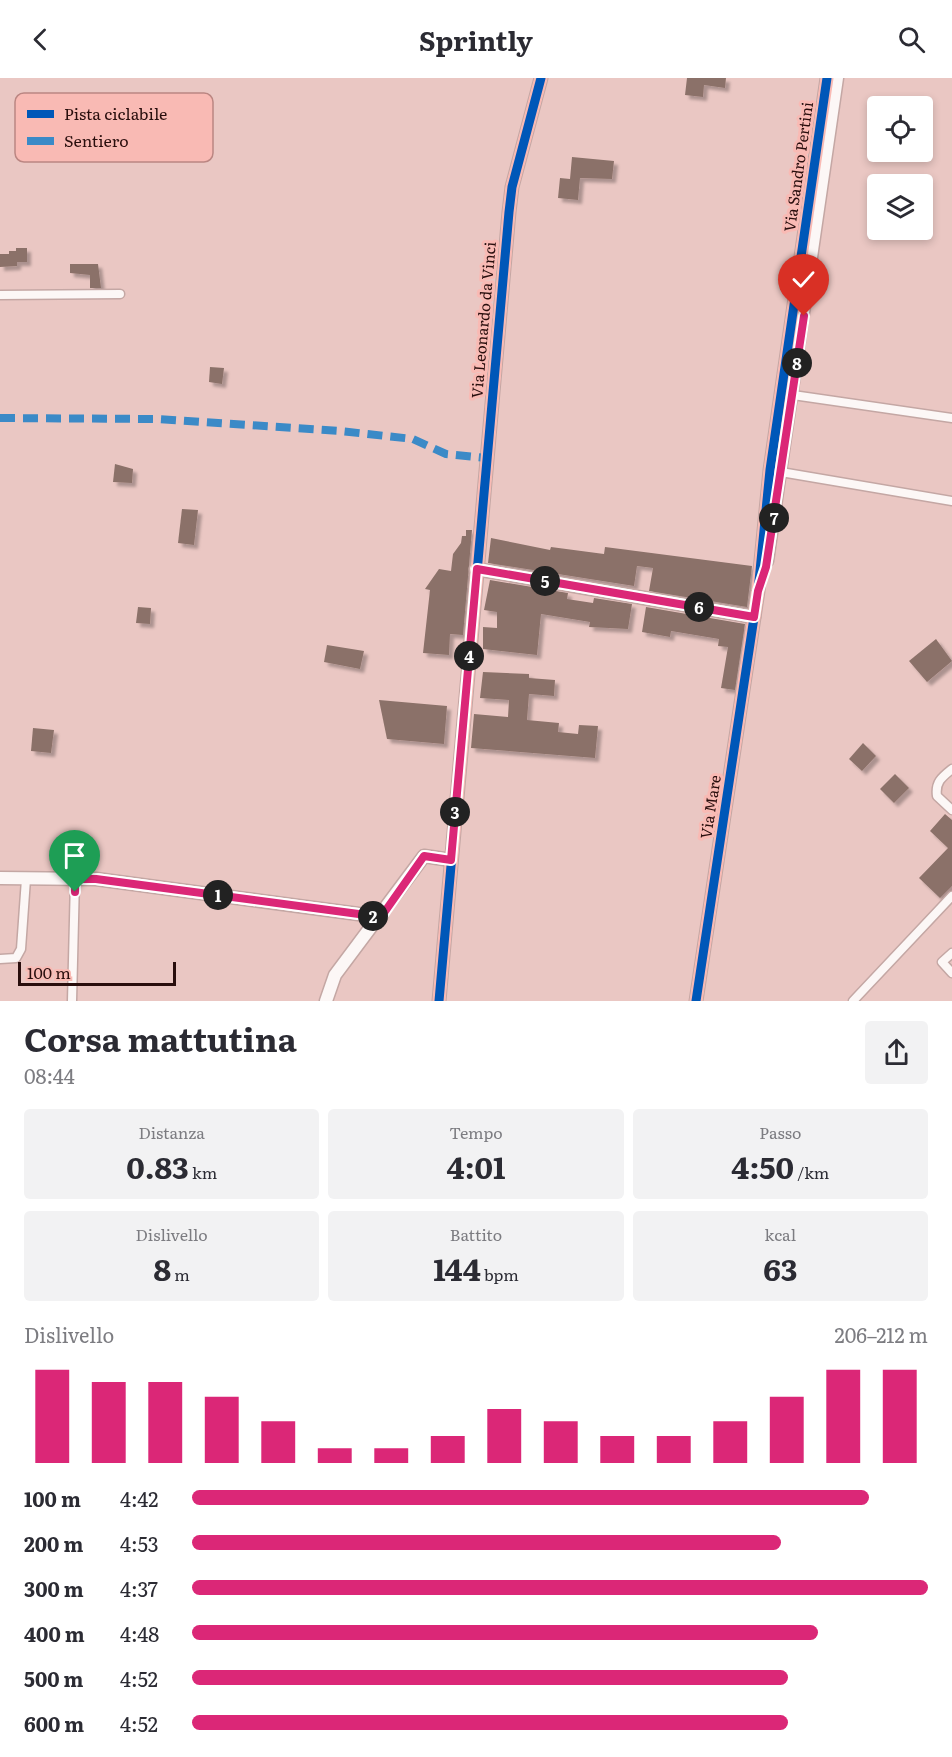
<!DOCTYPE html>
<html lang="it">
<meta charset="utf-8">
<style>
body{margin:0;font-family:Literata,serif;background:#f2f2f3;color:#2b2b33;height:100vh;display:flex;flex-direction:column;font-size:22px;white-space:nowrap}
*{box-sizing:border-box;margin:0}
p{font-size:20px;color:#7c7c81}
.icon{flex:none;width:33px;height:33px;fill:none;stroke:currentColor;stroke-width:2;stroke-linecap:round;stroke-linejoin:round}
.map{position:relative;height:923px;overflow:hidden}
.drawer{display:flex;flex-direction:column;background:#fff;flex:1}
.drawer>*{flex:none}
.buttons{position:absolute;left:867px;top:18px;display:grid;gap:12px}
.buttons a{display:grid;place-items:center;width:66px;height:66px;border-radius:6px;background:#fff;box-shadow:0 3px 9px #0003;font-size:30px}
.scale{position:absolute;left:18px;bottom:15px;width:158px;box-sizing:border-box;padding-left:6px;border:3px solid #290e0d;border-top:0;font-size:16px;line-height:21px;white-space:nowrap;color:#290e0d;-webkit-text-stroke:4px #f9bab4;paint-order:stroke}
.pin{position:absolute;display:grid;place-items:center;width:51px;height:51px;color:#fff;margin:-62px -26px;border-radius:50% 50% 50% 0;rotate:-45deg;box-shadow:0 0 6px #0007}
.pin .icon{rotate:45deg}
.km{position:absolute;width:30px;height:30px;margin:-15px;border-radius:50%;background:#222;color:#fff;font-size:16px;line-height:30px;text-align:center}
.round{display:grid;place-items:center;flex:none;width:63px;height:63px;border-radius:6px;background:#f2f2f3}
.summary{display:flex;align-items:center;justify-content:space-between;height:102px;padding:0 24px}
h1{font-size:33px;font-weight:700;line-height:45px}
.figures{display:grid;grid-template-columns:repeat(3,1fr);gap:9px;height:102px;padding:6px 24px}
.figures div{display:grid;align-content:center;border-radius:6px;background:#f2f2f3;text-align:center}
.figures b{font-size:30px;font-weight:700}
.figures small{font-size:16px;font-weight:400}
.figures p{font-size:16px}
.chart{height:168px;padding:12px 24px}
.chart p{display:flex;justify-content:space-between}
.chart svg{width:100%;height:108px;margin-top:6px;stroke:#db2777;stroke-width:6}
ul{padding:0 24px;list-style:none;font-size:20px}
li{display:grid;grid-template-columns:96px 72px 1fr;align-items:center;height:45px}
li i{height:15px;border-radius:8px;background:#db2777}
header{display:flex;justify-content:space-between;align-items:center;height:78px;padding:0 24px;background:#fff;font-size:27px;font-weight:700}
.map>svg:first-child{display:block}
.building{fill:#8b7169;filter:url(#shadow)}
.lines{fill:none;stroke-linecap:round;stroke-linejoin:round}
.street-casing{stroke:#c4a7a4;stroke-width:11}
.secondary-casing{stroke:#c4a7a4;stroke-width:15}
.street{stroke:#fcf7f6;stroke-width:8}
.secondary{stroke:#fcf7f6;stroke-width:12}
.quiet{stroke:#3b8ac7;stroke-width:8;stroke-dasharray:15 8;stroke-linecap:butt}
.cycleway-casing{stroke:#f9bab4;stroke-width:13}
.cycleway{stroke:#0057b8;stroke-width:9}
.route-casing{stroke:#fff;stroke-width:12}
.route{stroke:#db2777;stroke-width:8}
.labels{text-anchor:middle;stroke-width:6;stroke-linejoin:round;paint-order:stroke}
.street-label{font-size:15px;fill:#290e0d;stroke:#f9bab4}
.key{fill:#f9bab4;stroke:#bb8682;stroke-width:1.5}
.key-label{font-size:16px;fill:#290e0d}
</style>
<header><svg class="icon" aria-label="back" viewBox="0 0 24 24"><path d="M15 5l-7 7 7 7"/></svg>Sprintly<svg class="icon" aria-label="search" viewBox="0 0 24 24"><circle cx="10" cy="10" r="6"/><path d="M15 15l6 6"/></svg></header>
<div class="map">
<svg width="952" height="923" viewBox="0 0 952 923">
<defs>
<filter id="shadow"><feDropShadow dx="4" dy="4" stdDeviation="1.5" flood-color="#0004"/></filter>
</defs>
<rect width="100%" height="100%" fill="#eac7c3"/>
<g class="building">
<polygon points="687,0 726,0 725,10 704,7 703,19 685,17"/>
<polygon points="572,79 614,83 612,101 580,100 578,122 558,120 560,100 570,101"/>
<polygon points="16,170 27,170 27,184 17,184 17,188 0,189 0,176 9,176 9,173 16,173"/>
<polygon points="70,186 98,186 101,210 90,210 90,197 70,195"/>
<polygon points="210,289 224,290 222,306 209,304"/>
<polygon points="115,386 133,391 132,405 113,404"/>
<polygon points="182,431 198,432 194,467 178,465"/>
<polygon points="466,452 472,452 463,557 450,556 449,577 423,575 430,512 425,511 439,491 451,493 453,476 461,465 462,458 466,458"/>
<polygon points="491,460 550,472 551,469 604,476 605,469 752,488 747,529 649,513 653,490 637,488 634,508 488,485"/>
<polygon points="490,502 568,515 567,521 593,525 594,520 632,526 628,551 589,549 590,544 541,536 537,577 483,571 483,549 497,550 497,534 484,532"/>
<polygon points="138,529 151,530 150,546 136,545"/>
<polygon points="646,529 745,546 735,612 721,610 728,569 718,568 719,561 671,553 670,559 642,554"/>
<polygon points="936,561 952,583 927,604 909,583"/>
<polygon points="327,567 364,573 360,591 324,584"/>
<polygon points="483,594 529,596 529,600 555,602 554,618 529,616 527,642 559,645 558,654 578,656 579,647 598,648 595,680 471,670 474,636 508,639 509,622 480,620"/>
<polygon points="379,622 447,628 444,666 387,661"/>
<polygon points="33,650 54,652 51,675 31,673"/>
<polygon points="863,665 876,678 862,693 849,681"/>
<polygon points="895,696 909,710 894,725 880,711"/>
<polygon points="945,736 952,742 952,808 940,820 919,800 948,770 930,753"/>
</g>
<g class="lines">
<defs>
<g id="street">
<polyline points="0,217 120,216"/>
<polyline points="786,316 952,340"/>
<polyline points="775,393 952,423"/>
<path d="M952 691C942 699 935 704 937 718L952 732"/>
<polyline points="952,875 942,884 952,895"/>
<polyline points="0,881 16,880 21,871 26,801"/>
<polyline points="72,923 75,801"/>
<polyline points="853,923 952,818"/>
</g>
<g id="secondary">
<polyline points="767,483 837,0"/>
<polyline points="476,491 754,539"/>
<polyline points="0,800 96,801 381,839"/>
<polyline points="326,923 335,897 424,778 451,782"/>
<polyline points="439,923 509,134 512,109 541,0"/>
<polyline points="696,923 758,513 770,392 827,0"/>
</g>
</defs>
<use href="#street" class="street-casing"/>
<use href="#secondary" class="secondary-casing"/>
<use href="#street" class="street"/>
<use href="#secondary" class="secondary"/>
<polyline class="quiet" points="0,340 157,341 340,353 413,361 446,376 487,380"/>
<defs>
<g id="cycleway">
<polyline points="439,923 509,134 512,109 541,0"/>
<polyline points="696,923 758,513 770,392 827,0"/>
</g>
</defs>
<use href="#cycleway" class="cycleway-casing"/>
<use href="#cycleway" class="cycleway"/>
</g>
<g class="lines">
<defs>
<polyline id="route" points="75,814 75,801 96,801 381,839 424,778 451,782 477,491 754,539 758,513 766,489 804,238"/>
</defs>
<use href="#route" class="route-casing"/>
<use href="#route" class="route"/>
</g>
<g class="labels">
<g class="street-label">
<text transform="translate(799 89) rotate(-82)" y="5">Via Sandro Pertini</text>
<text transform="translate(484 242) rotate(-85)" y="5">Via Leonardo da Vinci</text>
<text transform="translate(711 729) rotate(-81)" y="5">Via Mare</text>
</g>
</g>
<rect x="15" y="15" width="198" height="69" rx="9" class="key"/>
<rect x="27" y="32" width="27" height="8" fill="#0057b8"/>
<rect x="27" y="59" width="27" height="8" fill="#3b8ac7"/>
<g class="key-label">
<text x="64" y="42">Pista ciclabile</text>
<text x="64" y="69">Sentiero</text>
</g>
</svg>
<div class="buttons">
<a><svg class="icon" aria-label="locate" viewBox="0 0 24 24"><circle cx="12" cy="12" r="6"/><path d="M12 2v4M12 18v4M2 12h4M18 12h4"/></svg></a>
<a><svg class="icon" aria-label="layers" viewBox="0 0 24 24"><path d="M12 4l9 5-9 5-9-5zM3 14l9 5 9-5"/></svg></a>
</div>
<div class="scale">100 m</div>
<div class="pin" style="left:75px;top:814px;background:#1e9e55"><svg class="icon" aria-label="arrive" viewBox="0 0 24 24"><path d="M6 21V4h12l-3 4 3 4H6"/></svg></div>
<div class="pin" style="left:804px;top:238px;background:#d93025"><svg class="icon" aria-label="check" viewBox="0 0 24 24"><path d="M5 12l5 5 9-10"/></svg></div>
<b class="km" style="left:218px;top:817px">1</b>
<b class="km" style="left:373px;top:838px">2</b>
<b class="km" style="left:455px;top:734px">3</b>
<b class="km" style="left:469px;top:578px">4</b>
<b class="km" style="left:545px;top:503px">5</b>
<b class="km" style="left:699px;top:529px">6</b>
<b class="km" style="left:774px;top:440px">7</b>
<b class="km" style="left:797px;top:285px">8</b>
</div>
<section class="drawer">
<div class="summary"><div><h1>Corsa mattutina</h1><p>08:44</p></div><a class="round"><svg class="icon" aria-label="share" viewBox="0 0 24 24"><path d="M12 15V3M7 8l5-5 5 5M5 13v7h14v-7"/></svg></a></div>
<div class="figures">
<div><p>Distanza</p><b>0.83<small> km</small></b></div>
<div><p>Tempo</p><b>4:01</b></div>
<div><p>Passo</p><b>4:50<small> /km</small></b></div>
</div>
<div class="figures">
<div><p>Dislivello</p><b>8<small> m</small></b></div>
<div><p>Battito</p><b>144<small> bpm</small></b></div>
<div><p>kcal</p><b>63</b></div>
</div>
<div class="chart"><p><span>Dislivello</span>206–212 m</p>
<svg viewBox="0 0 160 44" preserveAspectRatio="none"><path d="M5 44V6M15 44V11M25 44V11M35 44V17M45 44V27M55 44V38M65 44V38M75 44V33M85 44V22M95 44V27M105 44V33M115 44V33M125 44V27M135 44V17M145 44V6M155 44V6"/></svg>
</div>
<ul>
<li><b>100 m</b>4:42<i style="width:92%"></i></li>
<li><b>200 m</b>4:53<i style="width:80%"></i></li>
<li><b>300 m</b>4:37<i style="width:100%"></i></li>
<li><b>400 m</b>4:48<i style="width:85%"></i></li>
<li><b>500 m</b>4:52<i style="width:81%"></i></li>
<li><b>600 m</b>4:52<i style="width:81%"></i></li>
</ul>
</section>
